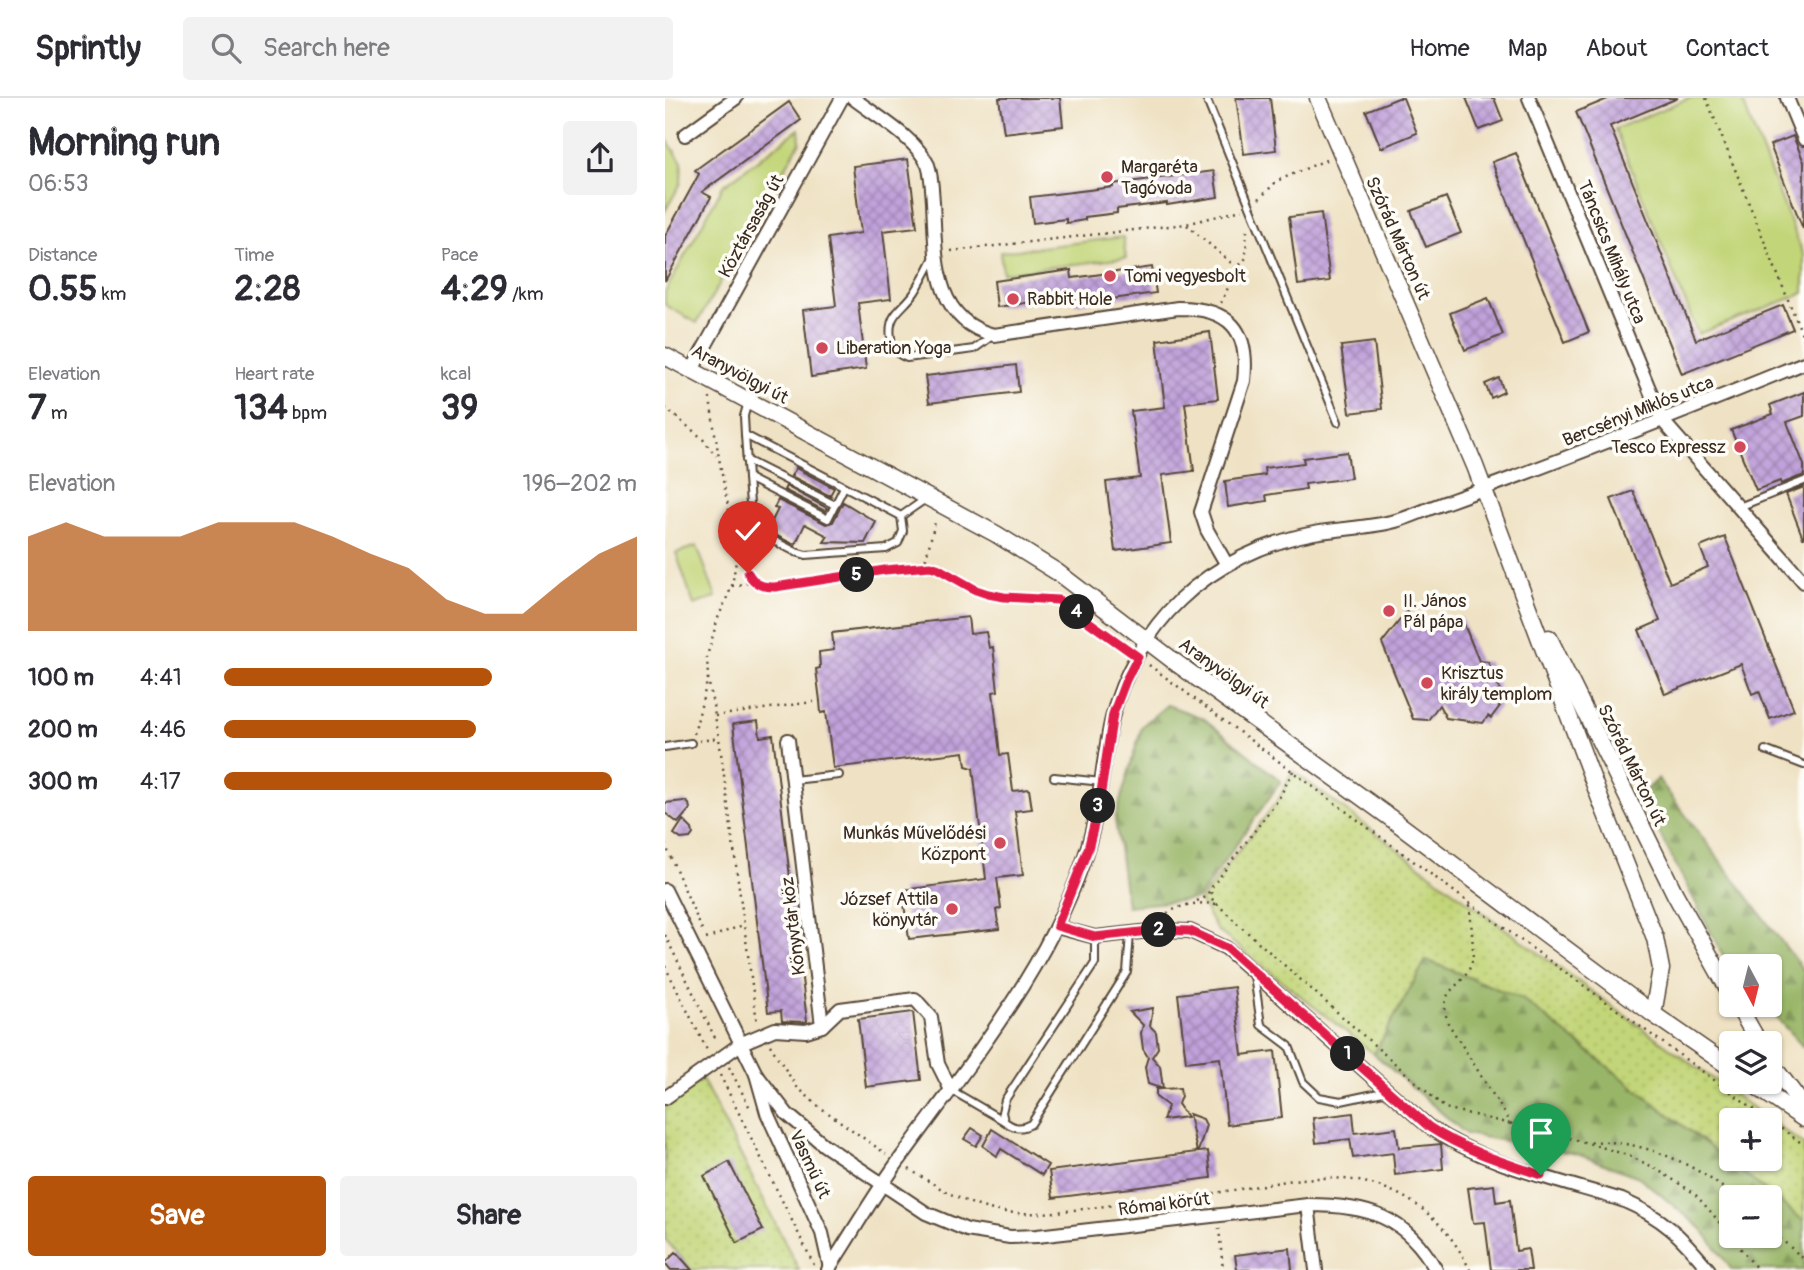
<!DOCTYPE html>
<meta charset="utf-8">
<style>
body{margin:0;font-family:Pangolin,sans-serif;background:#f2f2f3;color:#2b2b33;height:100vh;display:flex;flex-direction:column;font-size:26px;white-space:nowrap}
*{box-sizing:border-box;margin:0}
p{font-size:23px;color:#7c7c81}
.icon{flex:none;width:38px;height:38px;fill:none;stroke:currentColor;stroke-width:2;stroke-linecap:round;stroke-linejoin:round}
.map{position:relative;flex:1;overflow:hidden}
.details{display:flex;flex-direction:column;background:#fff;width:665px}
.details>*{flex:none}
.needle{width:46px;rotate:173deg}
.fabs{position:absolute;left:1054px;top:856px;display:grid;gap:14px}
.fabs a{display:grid;place-items:center;width:63px;height:63px;border-radius:7px;background:#fff;box-shadow:0 2px 5px #0004;font-size:35px}
.pin{position:absolute;display:grid;place-items:center;width:60px;height:60px;color:#fff;margin:-72px -30px;border-radius:50% 50% 50% 0;rotate:-45deg;box-shadow:0 0 7px #0007}
.pin .icon{rotate:45deg}
.km{position:absolute;width:35px;height:35px;margin:-18px;border-radius:50%;background:#222;color:#fff;font-size:19px;line-height:35px;text-align:center}
.round{display:grid;place-items:center;flex:none;width:74px;height:74px;border-radius:7px;background:#f2f2f3}
.overview{display:flex;align-items:center;justify-content:space-between;height:119px;padding:0 28px}
h1{font-size:38px;font-weight:800;line-height:52px}
.metrics{display:grid;grid-template-columns:repeat(3,1fr);gap:10px;height:119px;padding:7px 28px}
.metrics div{display:grid;align-content:center}
.metrics b{font-size:35px;font-weight:800}
.metrics small{font-size:19px;font-weight:400}
.metrics p{font-size:19px}
.chart{height:196px;padding:14px 28px}
.chart p{display:flex;justify-content:space-between}
.chart svg{width:100%;height:126px;margin-top:7px;fill:#b45309;opacity:.7}
.cta{display:flex;gap:14px;margin-top:auto;padding:14px 28px}
.cta a{flex:1;height:80px;border-radius:7px;background:#b45309;color:#fff;font-size:28px;font-weight:800;line-height:80px;text-align:center}
.cta a+a{background:#f2f2f3;color:#2b2b33}
ul{padding:0 28px;list-style:none;font-size:23px}
li{display:grid;grid-template-columns:112px 84px 1fr;align-items:center;height:52px}
li i{height:18px;border-radius:9px;background:#b45309}
header{display:flex;align-items:center;gap:42px;box-sizing:border-box;height:98px;padding:0 35px;background:#fff;border-bottom:2px solid #e1e1e2}
header strong{font-size:33px}
nav{display:flex;gap:38px;margin-inline-start:auto;font-size:24px}
.search{width:490px;height:63px;background:#f2f2f3;display:flex;align-items:center;gap:18px;box-sizing:border-box;padding:0 24px;border-radius:7px;color:#7c7c81;font-size:26px}
main{display:flex;flex:1;min-height:0}
.map>svg:first-child{display:block}
.grass{fill:url(#grass-dots);stroke:#7e804b;stroke-width:2;fill-rule:evenodd}
.forest{fill:url(#forest-firs);stroke:#6a7043;stroke-width:2;fill-rule:evenodd}
.park{fill:#c2d578;stroke:#7e804b;stroke-width:2}
.building{fill:url(#building-cross-hatch)}
.lines{fill:none;stroke-linecap:round;stroke-linejoin:round}
.service-casing{stroke:#564637;stroke-width:10}
.minor-casing{stroke:#564637;stroke-width:16}
.tertiary-casing{stroke:#564637;stroke-width:19}
.path{stroke:#564637;stroke-width:2.5;stroke-dasharray:2 5;stroke-linecap:butt}
.service{stroke:#fff;stroke-width:6}
.minor{stroke:#fff;stroke-width:12}
.tertiary{stroke:#fff;stroke-width:16}
.route-casing{stroke:#fff;stroke-width:14}
.route{stroke:#e11d48;stroke-width:9}
.poi-dot{fill:#d1495b;stroke:#fdfcf7;stroke-width:2.5}
.labels{text-anchor:middle;stroke-width:7;stroke-linejoin:round;paint-order:stroke}
.poi-label{font-size:18px;fill:#3b2a1e;stroke:#fdfcf7;text-anchor:start}
.street-label{font-size:18px;fill:#3b2a1e;stroke:#fdfcf7}
</style>
<header>
<strong>Sprintly</strong>
<div class="search"><svg class="icon" aria-label="search" viewBox="0 0 24 24"><circle cx="10" cy="10" r="6"/><path d="M15 15l6 6"/></svg>Search here</div>
<nav><a>Home</a><a>Map</a><a>About</a><a>Contact</a></nav>
</header>
<main>
<section class="details">
<div class="overview"><div><h1>Morning run</h1><p>06:53</p></div><a class="round"><svg class="icon" aria-label="share" viewBox="0 0 24 24"><path d="M12 15V3M7 8l5-5 5 5M5 13v7h14v-7"/></svg></a></div>
<div class="metrics">
<div><p>Distance</p><b>0.55<small> km</small></b></div>
<div><p>Time</p><b>2:28</b></div>
<div><p>Pace</p><b>4:29<small> /km</small></b></div>
</div>
<div class="metrics">
<div><p>Elevation</p><b>7<small> m</small></b></div>
<div><p>Heart rate</p><b>134<small> bpm</small></b></div>
<div><p>kcal</p><b>39</b></div>
</div>
<div class="chart"><p><span>Elevation</span>196–202 m</p>
<svg viewBox="0 0 160 44" preserveAspectRatio="none"><path d="M0 44V11L10 6L20 11L30 11L40 11L50 6L60 6L70 6L80 11L90 17L100 22L110 33L120 38L130 38L140 27L150 17L160 11V44z"/></svg>
</div>
<ul>
<li><b>100 m</b>4:41<i style="width:65%"></i></li>
<li><b>200 m</b>4:46<i style="width:61%"></i></li>
<li><b>300 m</b>4:17<i style="width:94%"></i></li>
</ul>
<div class="cta"><a>Save</a><a>Share</a></div>
</section>
<div class="map">
<svg width="1139" height="1172" viewBox="0 0 1139 1172">
<defs>
<pattern id="grass-dots" width="8" height="8" patternUnits="userSpaceOnUse" patternTransform="scale(1.75)"><rect width="8" height="8" fill="#c2d578"/><path d="M2 2h.1M6 6h.1" fill="none" stroke="#a8b767" stroke-width="1.8" stroke-linecap="round"/></pattern>
<pattern id="forest-firs" width="22" height="20" patternUnits="userSpaceOnUse" patternTransform="scale(1.75)"><rect width="22" height="20" fill="#99b668"/><path d="M5 1l3.5 6h-7zM16 11l3.5 6h-7z" fill="#7e9455"/></pattern>
<pattern id="building-cross-hatch" width="8" height="8" patternUnits="userSpaceOnUse" patternTransform="scale(1.75)"><rect width="8" height="8" fill="#c1a2db"/><path d="M0 0l8 8M0 8l8-8" fill="none" stroke="#9e84b1"/></pattern>
</defs>
<rect width="100%" height="100%" fill="#fdfcf7"/>
<filter id="ink" filterUnits="userSpaceOnUse"><feTurbulence type="fractalNoise" baseFrequency=".0143" numOctaves="2"/><feDisplacementMap in="SourceGraphic" scale="14" xChannelSelector="R" yChannelSelector="G"/><feConvolveMatrix kernelMatrix="1 2 1 2 8 2 1 2 1" color-interpolation-filters="sRGB"/></filter>
<filter id="wash" filterUnits="userSpaceOnUse"><feTurbulence type="fractalNoise" baseFrequency=".00686" numOctaves="4" result="noise"/><feDisplacementMap in="SourceGraphic" scale="28" xChannelSelector="R" yChannelSelector="G"/><feGaussianBlur stdDeviation="1.57" result="paint"/><feColorMatrix in="noise" values="0 0 0 0 0 0 0 0 0 0 0 0 0 0 0 0 0 1.4 0 .05"/><feComposite in="paint" operator="in"/></filter>
<g filter="url(#wash)">
<rect width="100%" height="100%" fill="#efe2c4"/>
<g class="grass">
<path d="M628 673 806 806 1139 1047V1123L857 901 761 862 709 956 552 832 535 803 613 702ZM1066 1022H1104V1060H1066Z"/>
<polygon points="37,981 134,1172 71,1172 57,1170 27,1172 0,1141 0,1009"/>
</g>
<g class="forest">
<polygon points="502,607 538,620 616,683 533,801 462,808 450,721 477,628"/>
<polygon points="993,681 1139,873 1139,950 1100,907 1104,906 1104,868 1066,869 1061,863 975,698"/>
<path d="M761 862 857 901 1139 1123V1172H1067L1038 1132 974 1079 912 1056 801 1036 709 956ZM1066 1099H1104V1138H1066Z"/>
</g>
<g class="park">
<polygon points="1024,0 1076,0 1139,158 1139,195 1033,236 950,31"/>
<polygon points="134,31 135,44 32,225 0,207 0,194 58,88"/>
<polygon points="0,39 17,64 16,85 0,113"/>
<polygon points="458,139 461,160 338,175 335,154"/>
<polygon points="32,448 51,499 29,507 11,455"/>
</g>
<g id="blocks">
<g class="building">
<polygon points="334,0 395,0 398,28 339,35"/>
<polygon points="571,0 605,0 611,52 579,56"/>
<polygon points="733,0 738,0 752,35 716,50 701,13"/>
<polygon points="801,0 829,0 838,23 814,32"/>
<polygon points="945,0 1013,0 945,28 1031,242 1118,207 1128,231 1017,276 911,14"/>
<polygon points="124,4 136,22 37,94 46,99 0,183 0,138 34,76 30,72"/>
<polygon points="1128,38 1139,64 1138,131 1105,47"/>
<polygon points="851,55 924,234 900,244 827,64"/>
<polygon points="243,61 252,129 218,133 226,201 193,205 201,271 146,279 138,212 171,208 163,140 196,135 188,68"/>
<polygon points="549,73 553,99 502,107 502,105 452,111 452,115 420,119 420,122 401,125 401,121 368,125 365,99 448,89 448,86"/>
<polygon points="781,99 796,135 761,149 746,113"/>
<polygon points="656,115 665,183 633,187 624,119"/>
<polygon points="487,169 491,195 410,206 409,198 332,209 329,183 406,172 407,180"/>
<polygon points="823,200 838,237 800,252 785,215"/>
<polygon points="545,234 553,301 520,305 529,373 497,377 506,445 450,453 441,384 475,380 466,313 500,309 492,242"/>
<polygon points="709,244 717,311 685,315 676,248"/>
<polygon points="351,267 354,294 264,305 260,278"/>
<polygon points="834,280 839,294 826,300 820,286"/>
<polygon points="1139,294 1139,318 1122,324 1139,367 1139,377 1116,386 1115,383 1091,392 1066,332 1108,316 1105,307"/>
<polygon points="682,354 686,380 640,386 641,391 601,397 602,403 563,409 560,383 600,377 599,370 639,365 638,360"/>
<polygon points="131,370 169,390 165,397 167,399 126,378"/>
<polygon points="121,388 162,410 160,413 119,392"/>
<polygon points="1139,389 1139,440 1138,440 1121,396"/>
<polygon points="968,393 1005,485 1043,469 1035,449 1060,439 1129,612 1105,621 1094,593 1087,596 1076,566 1000,596 974,532 995,523 946,401"/>
<polygon points="113,402 161,426 168,424 178,404 211,424 200,445 159,444 163,438 140,426 130,447 102,433 113,411 109,410"/>
<polygon points="742,513 748,525 787,530 796,519 814,563 823,564 838,599 833,606 835,608 826,620 823,618 818,625 781,620 774,607 763,622 748,621 717,545"/>
<polygon points="303,519 305,536 321,534 324,550 328,549 333,593 328,594 335,657 343,656 348,693 364,691 367,711 350,713 358,777 332,780 336,810 331,812 334,831 244,841 237,792 321,781 308,670 301,668 299,654 168,670 161,614 156,615 155,603 151,571 155,570 154,554 169,552 167,535"/>
<polygon points="93,623 95,639 108,637 142,923 140,924 117,923 116,913 103,914 68,626"/>
<polygon points="20,703 24,706 25,711 13,725 0,715 0,705"/>
<polygon points="18,722 27,731 28,736 25,740 16,741 9,736"/>
<polygon points="569,889 577,957 610,953 617,1020 562,1027 555,960 521,964 513,896"/>
<polygon points="488,910 485,928 491,934 493,950 487,959 495,968 498,991 515,990 516,998 513,1006 522,1019 498,1022 503,1008 491,999 491,991 498,991 483,986 480,969 483,959 478,951 476,935 478,927 465,914"/>
<polygon points="248,914 256,982 201,989 193,921"/>
<polygon points="688,1015 690,1035 731,1030 734,1050 776,1046 778,1071 730,1077 728,1055 688,1060 685,1041 651,1045 648,1020"/>
<polygon points="524,1016 538,1021 541,1027 533,1054 543,1053 546,1080 388,1100 384,1073 532,1054"/>
<polygon points="307,1030 318,1037 311,1048 299,1041"/>
<polygon points="327,1031 383,1067 377,1077 336,1051 332,1058 318,1048"/>
<polygon points="64,1064 98,1132 72,1145 39,1078"/>
<polygon points="829,1087 831,1104 845,1102 851,1153 863,1151 866,1172 826,1172 820,1124 808,1125 803,1090"/>
<polygon points="625,1150 627,1172 572,1172 570,1157"/>
<polygon points="11,1154 27,1172 6,1172 0,1165"/>
</g>
</g>
</g>
<g filter="url(#ink)">
<use href="#blocks" fill-opacity="0" stroke="#564637" stroke-width="2"/>
<g class="lines">
<defs>
<g id="service">
<polyline points="541,0 673,324"/>
<path d="M269 159C263 171 257 183 250 194 238 212 222 215 226 240 228 252 231 256 242 260L309 251 327 238"/>
<polyline points="83,304 79,318 80,337 236,418 262,400"/>
<polyline points="80,337 83,380 163,421 179,389"/>
<polyline points="81,362 170,407"/>
<polyline points="83,380 86,419 92,434 131,454 141,457 221,451 233,445 238,433 236,418"/>
<polyline points="1074,409 1139,383"/>
<polyline points="0,649 26,645"/>
<polyline points="1100,652 1139,667"/>
<polyline points="389,679 437,684"/>
<polyline points="128,682 174,677"/>
<path d="M430 839V865L340 1002 337 1014 339 1023C348 1030 355 1032 366 1026L462 874 465 836"/>
<polyline points="589,877 596,927 624,948 638,984 654,999 676,1003 723,993"/>
<polyline points="286,992 339,1023"/>
</g>
<g id="minor">
<path d="M188 0C211 18 251 40 263 67 267 79 267 92 268 104 271 157 267 222 329 237L513 210C564 210 585 231 579 283L536 414 542 432 562 467"/>
<polyline points="864,0 997,322 1139,484"/>
<polyline points="1122,0 1139,41"/>
<polyline points="20,37 71,0"/>
<polyline points="27,272 177,0"/>
<polyline points="0,792 91,976 102,1015 157,1135 165,1170"/>
<path d="M392 829 430 839 494 832 525 833 561 850 764 1029C821 1067 892 1082 957 1102 999 1120 1016 1138 1044 1172"/>
<polyline points="157,928 175,911 250,901 266,919 273,966 286,992"/>
<path d="M91 976 122 1016 159 1047 261 1115 302 1132 345 1139 372 1138 643 1107C702 1107 741 1118 771 1172"/>
<polyline points="0,1000 77,945 110,931 141,933 157,928 123,642"/>
<polyline points="643,1107 651,1172"/>
<path d="M163 1172C188 1134 211 1093 238 1057 306 963 390 861 423 748 436 706 437 663 447 620 457 578 483 532 515 502 550 468 601 444 649 435 677 430 707 430 734 422 751 417 766 409 782 404 902 361 1020 313 1139 265"/>
</g>
<g id="tertiary">
<polyline points="653,0 810,368 935,701 990,840 996,871 988,916"/>
<polyline points="0,258 331,436 392,474 510,564 727,721 988,916 1066,970"/>
<polyline points="884,540 1010,796 1066,896"/>
<polyline points="1072,906 1094,945"/>
<polyline points="1104,963 1139,1009"/>
<polyline points="1085,984 1139,1021"/>
</g>
</defs>
<use href="#service" class="service-casing"/>
<use href="#minor" class="minor-casing"/>
<use href="#tertiary" class="tertiary-casing"/>
<g class="path">
<polyline points="1041,0 1139,241"/>
<polyline points="594,101 612,83 663,61"/>
<polyline points="522,127 572,170 581,160 582,131"/>
<polyline points="286,153 521,126 577,112"/>
<polyline points="556,205 572,170"/>
<path d="M45 300C49 332 69 467 89 484 95 489 103 489 110 489L220 472 265 468 272 470 311 492 323 496 339 499 393 502 462 550"/>
<polyline points="0,310 37,340 51,358"/>
<polyline points="259,468 270,424"/>
<polyline points="67,488 88,484"/>
<polyline points="484,567 806,806 1139,1047"/>
<polyline points="43,580 54,640 92,924"/>
<polyline points="50,618 155,603"/>
<polyline points="29,636 43,580 42,558 53,520 67,488 73,450"/>
<polyline points="34,643 54,640"/>
<polyline points="628,673 613,702 547,789 546,800 573,826 780,1010 923,1045 962,1057 988,1069 1029,1095 1046,1114 1093,1172"/>
<polyline points="0,746 38,834"/>
<polyline points="532,803 541,799 545,792"/>
<path d="M805 807C805 819 810 855 807 863 799 894 771 886 783 925L847 1027"/>
<path d="M496 819C515 806 530 804 552 806"/>
<polyline points="0,837 52,944"/>
<polyline points="41,841 78,827"/>
<polyline points="0,868 42,952"/>
<polyline points="105,947 131,988 152,1007 221,1056"/>
<polyline points="64,969 85,1010"/>
<polyline points="55,977 150,1169"/>
<path d="M926 1044C976 1041 1032 1066 1069 1099"/>
<path d="M244 1071C274 1090 305 1110 340 1114 373 1118 408 1112 441 1108 481 1103 522 1100 562 1093 593 1089 626 1080 657 1080 724 1079 776 1111 805 1172"/>
<polyline points="554,1130 558,1172"/>
<polyline points="1104,1131 1139,1161"/>
</g>
<use href="#service" class="service"/>
<use href="#minor" class="minor"/>
<use href="#tertiary" class="tertiary"/>
</g>
</g>
<g class="lines" filter="url(#ink)">
<defs>
<path id="route" d="M83 475C90 487 97 489 110 489L220 472 265 468 272 470 311 492 323 496 339 499 393 502 473 559 461 582 448 616 434 707 423 751 392 828 430 839 494 832 525 833 562 850 764 1029C799 1052 837 1064 876 1077"/>
</defs>
<use href="#route" class="route-casing"/>
<use href="#route" class="route"/>
</g>
<g class="poi-dot">
<circle cx="442" cy="79" r="7"/>
<circle cx="445" cy="178" r="7"/>
<circle cx="348" cy="201" r="7"/>
<circle cx="157" cy="250" r="7"/>
<circle cx="1075" cy="349" r="7"/>
<circle cx="724" cy="513" r="7"/>
<circle cx="762" cy="585" r="7"/>
<circle cx="335" cy="745" r="7"/>
<circle cx="287" cy="811" r="7"/>
</g>
<g class="labels">
<g class="poi-label">
<text x="456" y="75">Margaréta<tspan x="456" dy="21">Tagóvoda</tspan></text>
<text x="459" y="184">Tomi vegyesbolt</text>
<text x="362" y="207">Rabbit Hole</text>
<text x="171" y="256">Liberation Yoga</text>
<text x="1061" y="355" text-anchor="end">Tesco Expressz</text>
<text x="738" y="509">II. János<tspan x="738" dy="21">Pál pápa</tspan></text>
<text x="776" y="581">Krisztus<tspan x="776" dy="21">király templom</tspan></text>
<text x="321" y="741" text-anchor="end">Munkás Művelődési<tspan x="321" dy="21">Központ</tspan></text>
<text x="273" y="807" text-anchor="end">József Attila<tspan x="273" dy="21">könyvtár</tspan></text>
</g>
<g class="street-label">
<text transform="translate(86 128) rotate(-61)" y="6">Köztársaság út</text>
<text transform="translate(733 140) rotate(66)" y="6">Szórád Márton út</text>
<text transform="translate(947 154) rotate(68)" y="6">Táncsics Mihály utca</text>
<text transform="translate(75 276) rotate(28)" y="6">Aranyvölgyi út</text>
<text transform="translate(973 313) rotate(-22)" y="6">Bercsényi Miklós utca</text>
<text transform="translate(559 575) rotate(36)" y="6">Aranyvölgyi út</text>
<text transform="translate(967 667) rotate(64)" y="6">Szórád Márton út</text>
<text transform="translate(128 828) rotate(-97)" y="6">Könyvtár köz</text>
<text transform="translate(145 1066) rotate(65)" y="6">Vasmű út</text>
<text transform="translate(499 1106) rotate(-7)" y="6">Római körút</text>
</g>
</g>
</svg>
<div class="fabs">
<a><svg class="needle" viewBox="-14 -14 28 28"><path d="M0-13l5 13h-10z" fill="#e53935"/><path d="M0 13l5-13h-10z" fill="#7c7c81"/></svg></a>
<a><svg class="icon" aria-label="layers" viewBox="0 0 24 24"><path d="M12 4l9 5-9 5-9-5zM3 14l9 5 9-5"/></svg></a>
<a>+</a>
<a>−</a>
</div>
<div class="pin" style="left:876px;top:1077px;background:#1e9e55"><svg class="icon" aria-label="arrive" viewBox="0 0 24 24"><path d="M6 21V4h12l-3 4 3 4H6"/></svg></div>
<div class="pin" style="left:83px;top:475px;background:#d93025"><svg class="icon" aria-label="check" viewBox="0 0 24 24"><path d="M5 12l5 5 9-10"/></svg></div>
<b class="km" style="left:683px;top:956px">1</b>
<b class="km" style="left:494px;top:832px">2</b>
<b class="km" style="left:433px;top:708px">3</b>
<b class="km" style="left:412px;top:514px">4</b>
<b class="km" style="left:192px;top:477px">5</b>
</div>
</main>
